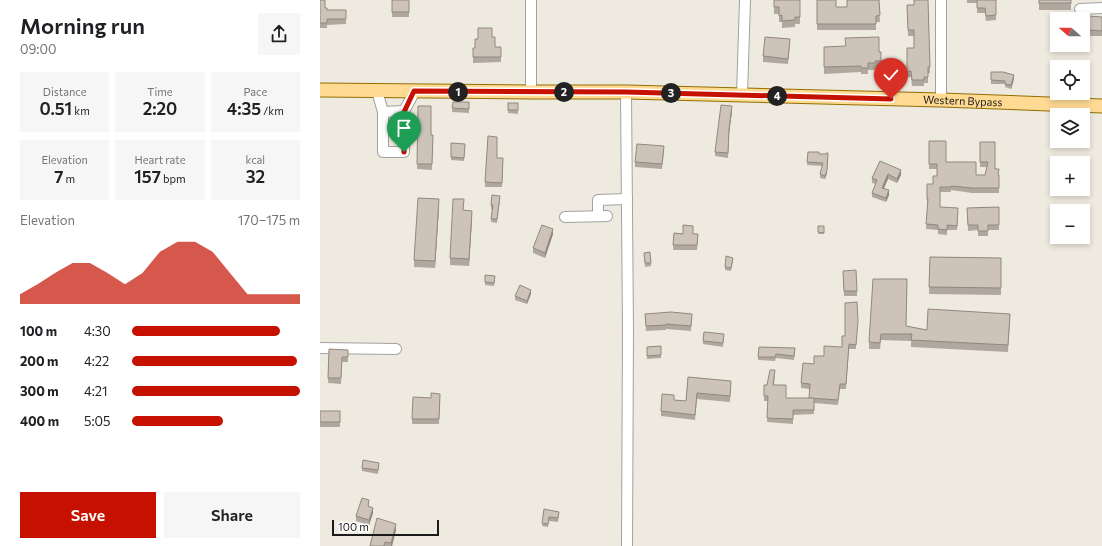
<!DOCTYPE html>
<meta charset="utf-8">
<style>
body{margin:0;font-family:Commissioner,sans-serif;background:#f6f6f6;color:#202124;height:100vh;display:flex;flex-direction:column;font-size:15px;white-space:nowrap}
*{box-sizing:border-box;margin:0}
p{font-size:13px;color:#757577}
.icon{flex:none;width:22px;height:22px;fill:none;stroke:currentColor;stroke-width:2;stroke-linecap:round;stroke-linejoin:round}
.map{position:relative;flex:1;overflow:hidden}
.details{display:flex;flex-direction:column;background:#fff;width:320px}
.details>*{flex:none}
.needle{width:26px;rotate:290deg}
.tools{position:absolute;left:730px;top:12px;display:grid;gap:8px}
.tools a{display:grid;place-items:center;width:40px;height:40px;border-radius:0px;background:#fff;box-shadow:0 2px 6px #0003;font-size:20px}
.scale{position:absolute;left:12px;bottom:10px;width:107px;box-sizing:border-box;padding-left:4px;border:2px solid #1b1b1b;border-top:0;font-size:11px;line-height:14px;white-space:nowrap;color:#1b1b1b;-webkit-text-stroke:3px #fff;paint-order:stroke}
.pin{position:absolute;display:grid;place-items:center;width:34px;height:34px;color:#fff;margin:-41px -17px;border-radius:50% 50% 50% 0;rotate:-45deg;box-shadow:0 0 4px #0007}
.pin .icon{rotate:45deg}
.km{position:absolute;width:20px;height:20px;margin:-10px;border-radius:50%;background:#222;color:#fff;font-size:11px;line-height:20px;text-align:center}
.round{display:grid;place-items:center;flex:none;width:42px;height:42px;border-radius:0px;background:#f6f6f6}
.summary{display:flex;align-items:center;justify-content:space-between;height:68px;padding:0 20px}
h1{font-size:22px;font-weight:600;line-height:30px}
.metrics{display:grid;grid-template-columns:repeat(3,1fr);gap:6px;height:68px;padding:4px 20px}
.metrics div{display:grid;align-content:center;border-radius:0px;background:#f6f6f6;text-align:center}
.metrics b{font-size:17px;font-weight:600}
.metrics small{font-size:11px;font-weight:400}
.metrics p{font-size:11px}
.chart{height:112px;padding:8px 20px}
.chart p{display:flex;justify-content:space-between}
.chart svg{width:100%;height:72px;margin-top:4px;fill:#c61100;opacity:.7}
.button{display:flex;gap:8px;margin-top:auto;padding:8px 20px}
.button a{flex:1;height:46px;border-radius:0px;background:#c61100;color:#fff;font-size:16px;font-weight:600;line-height:46px;text-align:center}
.button a+a{background:#f6f6f6;color:#202124}
ul{padding:0 20px;list-style:none;font-size:13px}
li{display:grid;grid-template-columns:64px 48px 1fr;align-items:center;height:30px}
li i{height:10px;border-radius:5px;background:#c61100}
main{display:flex;flex:1;min-height:0}
.map>svg:first-child{display:block}
.lines{fill:none;stroke-linecap:round;stroke-linejoin:round}
.minor-casing{stroke:#a2a2a2;stroke-width:12}
.major-casing{stroke:#926e00;stroke-width:15}
.minor{stroke:#fff;stroke-width:10}
.major{stroke:#ffda93;stroke-width:13}
.wall{fill:#b0a89e}
.shaded-wall{fill:#908881}
.building{fill:#cdc3b8;stroke:#908881}
.route-casing{stroke:#fff;stroke-width:8}
.route{stroke:#c61100;stroke-width:5}
.labels{text-anchor:middle;stroke-width:3;stroke-linejoin:round;paint-order:stroke}
.street-label{font-size:11px;fill:#1b1b1b;stroke:#fff}
</style>
<main>
<section class="details">
<div class="summary"><div><h1>Morning run</h1><p>09:00</p></div><a class="round"><svg class="icon" aria-label="share" viewBox="0 0 24 24"><path d="M12 15V3M7 8l5-5 5 5M5 13v7h14v-7"/></svg></a></div>
<div class="metrics">
<div><p>Distance</p><b>0.51<small> km</small></b></div>
<div><p>Time</p><b>2:20</b></div>
<div><p>Pace</p><b>4:35<small> /km</small></b></div>
</div>
<div class="metrics">
<div><p>Elevation</p><b>7<small> m</small></b></div>
<div><p>Heart rate</p><b>157<small> bpm</small></b></div>
<div><p>kcal</p><b>32</b></div>
</div>
<div class="chart"><p><span>Elevation</span>170–175 m</p>
<svg viewBox="0 0 160 44" preserveAspectRatio="none"><path d="M0 44V38L10 32L20 25L30 19L40 19L50 25L60 32L70 25L80 12L90 6L100 6L110 12L120 25L130 38L140 38L150 38L160 38V44z"/></svg>
</div>
<ul>
<li><b>100 m</b>4:30<i style="width:88%"></i></li>
<li><b>200 m</b>4:22<i style="width:98%"></i></li>
<li><b>300 m</b>4:21<i style="width:100%"></i></li>
<li><b>400 m</b>5:05<i style="width:54%"></i></li>
</ul>
<div class="button"><a>Save</a><a>Share</a></div>
</section>
<div class="map">
<svg width="782" height="546" viewBox="0 0 782 546">
<rect width="100%" height="100%" fill="#eeeadf"/>
<g class="lines">
<defs>
<g id="minor">
<polyline points="211,0 211,92"/>
<polyline points="621,0 621,100"/>
<polyline points="760,9 782,8"/>
<polyline points="57,91 63,112 63,152 84,152 84,111 95,91"/>
<polyline points="306,92 308,330 307,546"/>
<polyline points="422,95 425,0"/>
<polyline points="63,112 84,111"/>
<polyline points="278,216 278,200 307,199"/>
<polyline points="245,217 287,216"/>
<polyline points="0,348 76,349"/>
</g>
<g id="major">
<path id="s1" d="M0 90 211 92H306L621 100 782 106"/>
</g>
</defs>
<use href="#minor" class="minor-casing"/>
<use href="#major" class="major-casing"/>
<use href="#minor" class="minor"/>
<use href="#major" class="major"/>
</g>
<g class="wall">
<polygon points="0,0 7,10 26,10 26,24 7,25 7,28 0,28"/>
<rect x="72" y="0" width="17" height="17"/>
<polygon points="454,0 480,0 480,24 475,24 475,27 462,28 462,22 459,22 459,14 454,14"/>
<polygon points="497,0 516,7 527,7 559,0 560,22 556,22 556,30 497,30"/>
<polygon points="608,0 610,73 608,73 608,83 604,83 604,86 592,86 591,77 587,77 587,48 594,48 594,36 588,36 587,5 594,5"/>
<polygon points="647,0 676,0 676,20 666,21 665,13 657,13 657,3 647,3"/>
<rect x="719" y="0" width="32" height="10"/>
<polygon points="769,16 782,17 782,36 769,36"/>
<polygon points="172,37 175,47 181,47 181,62 153,63 153,48 155,48"/>
<polygon points="470,44 468,64 443,62 443,56"/>
<polygon points="504,47 561,52 561,68 555,68 555,70 548,70 548,74 541,74 541,72 504,74"/>
<polygon points="671,72 694,79 691,89 685,87 685,84 671,84"/>
<polygon points="133,102 149,102 149,113 132,112"/>
<polygon points="188,103 198,103 198,114 188,113"/>
<polygon points="98,106 111,135 113,135 112,170 97,169"/>
<polygon points="412,111 409,134 408,158 395,156 395,152"/>
<polygon points="609,141 626,162 656,175 665,175 667,167 660,167 660,142 679,175 679,193 652,193 631,190 631,192 620,192 620,207 638,213 637,230 627,230 627,235 618,234 618,230 606,229 608,204 607,204 607,184 613,184 617,176 617,169 609,169"/>
<polygon points="131,143 145,144 144,161 131,160"/>
<polygon points="344,151 342,169 315,167 315,162"/>
<polygon points="488,152 499,154 507,173 505,179 500,178 500,174 502,166 487,165"/>
<polygon points="177,158 183,158 182,187 165,187 165,182"/>
<polygon points="560,161 581,175 577,183 568,179 564,188 569,195 566,202 552,197 552,193 556,184 552,183 552,178"/>
<polygon points="180,200 177,223 171,222 172,209 171,209 171,205"/>
<polygon points="119,206 115,268 94,267 94,260"/>
<polygon points="679,207 679,230 668,230 668,236 658,236 658,230 648,231 647,208"/>
<polygon points="152,218 149,266 130,265 130,258"/>
<rect x="498" y="226" width="6" height="8"/>
<polygon points="354,233 378,234 377,250 353,250"/>
<polygon points="233,234 225,258 213,253 213,248"/>
<polygon points="324,253 331,263 331,266 325,267"/>
<polygon points="610,257 681,258 681,295 609,294"/>
<polygon points="413,261 411,271 405,270 405,267"/>
<polygon points="523,276 537,291 537,296 524,296"/>
<polygon points="587,279 586,326 607,330 690,320 688,352 591,347 591,341 561,340 560,349 549,349 549,342"/>
<polygon points="175,280 174,286 165,285 165,282"/>
<polygon points="211,294 207,304 195,300 195,296"/>
<polygon points="537,302 536,349 529,349 526,389 520,389 518,405 494,403 494,414 473,415 473,424 447,422 448,401 444,401 444,385 447,385 455,375 454,385 466,398 489,398 490,389 481,388 481,383 494,364 504,356 522,347"/>
<polygon points="325,314 372,319 371,331 346,329 346,330 326,331"/>
<polygon points="404,338 403,347 383,344 383,341"/>
<polygon points="341,346 341,358 327,359 327,347"/>
<polygon points="439,347 475,352 474,360 456,358 455,361 438,360"/>
<polygon points="9,349 28,350 28,362 22,362 21,384 8,383"/>
<polygon points="368,377 411,386 410,402 377,399 375,420 341,416 341,411 354,400 366,401"/>
<polygon points="120,394 119,424 92,424 92,419 111,398"/>
<rect x="0" y="411" width="20" height="16"/>
<polygon points="59,466 58,474 42,471 42,468"/>
<polygon points="49,505 49,506 53,513 49,525 36,521 36,516"/>
<polygon points="224,509 239,515 238,522 229,521 228,527 222,526"/>
<polygon points="76,530 72,546 50,546"/>
</g>
<g class="shaded-wall">
<polygon points="694,75 694,79 691,89 691,85"/>
<polygon points="412,106 412,111 409,134 408,158 409,129"/>
<polygon points="508,153 507,173 505,179 505,176"/>
<polygon points="581,170 581,175 577,183 577,179"/>
<polygon points="568,174 568,179 562,192 562,188"/>
<polygon points="569,190 569,195 566,202 566,198"/>
<polygon points="119,199 119,206 115,268 115,261"/>
<polygon points="152,211 152,218 149,266 149,259"/>
<polygon points="233,229 233,234 225,258 225,253"/>
<polygon points="211,290 211,294 207,304 207,301"/>
<polygon points="53,508 53,513 49,525 49,520"/>
<polygon points="76,524 76,530 72,546 71,546 71,543"/>
</g>
<g class="building">
<polygon points="0,0 5,0 5,8 7,8 7,10 26,10 26,19 7,19 7,23 0,23"/>
<rect x="72" y="0" width="17" height="12"/>
<polygon points="454,0 480,0 480,17 475,17 475,20 462,21 462,15 459,16 459,7 454,7"/>
<polygon points="497,0 516,0 516,7 527,7 527,0 559,0 560,15 556,16 556,24 497,24"/>
<polygon points="594,0 608,0 610,67 608,67 608,77 604,77 604,80 592,80 591,71 587,72 587,48 594,48 594,30 588,30 587,5 594,5"/>
<polygon points="657,0 676,0 676,15 666,16 665,8 657,8"/>
<rect x="719" y="0" width="32" height="3"/>
<polygon points="769,16 782,17 782,31 769,30"/>
<polygon points="158,28 172,28 172,37 175,37 175,47 181,47 181,57 153,57 153,48 155,48 155,39 158,39"/>
<polygon points="445,37 470,39 468,59 443,56"/>
<polygon points="559,37 559,52 561,52 561,61 555,61 555,63 548,63 548,68 541,68 541,66 504,67 504,47 526,46 525,38"/>
<polygon points="671,72 683,72 694,75 691,85 685,84 685,81 671,80"/>
<polygon points="133,102 149,102 149,109 132,108"/>
<rect x="188" y="103" width="10" height="7"/>
<polygon points="401,105 412,106 409,129 408,153 395,152"/>
<polygon points="98,106 111,106 111,135 113,135 112,164 97,164"/>
<polygon points="168,136 177,137 177,158 183,158 182,183 165,182"/>
<polygon points="609,141 626,141 626,162 656,162 656,175 665,175 668,162 660,162 660,142 675,142 675,169 679,169 678,175 679,175 679,188 652,188 631,186 631,187 620,187 620,207 638,208 637,226 627,225 627,230 618,229 618,225 606,224 608,199 607,199 607,184 613,184 613,176 617,176 617,164 609,164"/>
<polygon points="131,143 145,144 144,158 131,157"/>
<polygon points="317,144 344,146 342,164 315,162"/>
<polygon points="488,152 499,152 499,154 506,154 506,153 508,153 507,170 505,176 500,174 503,163 487,162"/>
<polygon points="560,161 581,170 577,179 568,174 562,188 569,190 566,198 552,193 557,180 552,178"/>
<polygon points="172,195 180,196 177,219 171,219 173,205 171,205"/>
<polygon points="98,198 119,199 115,261 94,260"/>
<polygon points="133,199 144,199 143,210 152,211 149,259 130,258"/>
<polygon points="679,207 679,225 668,225 668,231 658,231 658,225 648,225 647,208"/>
<polygon points="222,225 233,229 225,253 213,248"/>
<polygon points="363,225 373,226 373,234 378,234 377,245 353,245 354,233 363,234"/>
<polygon points="498,226 504,226 504,233 498,232"/>
<polygon points="330,252 331,263 325,263 324,253"/>
<polygon points="406,256 413,258 411,268 405,267"/>
<polygon points="610,257 681,258 681,288 609,287"/>
<polygon points="536,270 537,291 524,291 523,271"/>
<polygon points="165,275 175,276 174,283 165,282"/>
<polygon points="553,279 587,279 586,326 607,330 608,309 690,314 688,345 591,340 592,334 561,334 560,343 549,342"/>
<polygon points="200,285 211,290 207,301 195,296"/>
<polygon points="537,302 538,321 536,345 529,344 526,384 520,384 518,400 489,398 490,384 481,383 483,363 494,364 494,356 504,356 504,346 522,347 522,336 525,336 525,303"/>
<polygon points="351,312 372,314 371,326 346,324 346,325 326,326 325,314"/>
<polygon points="384,332 404,334 403,343 383,341"/>
<polygon points="341,346 341,355 327,356 327,347"/>
<polygon points="439,347 475,348 474,356 456,354 455,357 438,357"/>
<polygon points="9,349 28,350 28,357 22,357 21,378 8,378"/>
<polygon points="450,370 455,370 453,385 466,385 466,398 494,398 494,410 473,410 473,419 447,418 448,396 444,396 444,385 447,385"/>
<polygon points="368,377 411,381 410,396 377,393 375,415 341,411 342,394 354,395 354,400 366,401"/>
<polygon points="111,393 120,394 119,419 92,419 93,397 111,398"/>
<rect x="0" y="411" width="20" height="11"/>
<polygon points="43,460 59,463 58,470 42,468"/>
<polygon points="42,498 49,500 48,506 53,508 49,520 36,516"/>
<polygon points="224,509 239,512 238,518 229,517 228,524 222,523"/>
<polygon points="57,518 76,524 71,543 65,542 64,546 50,546"/>
</g>
<g class="lines">
<defs>
<polyline id="route" points="84,152 84,112 94,91 306,92 571,99"/>
</defs>
<use href="#route" class="route-casing"/>
<use href="#route" class="route"/>
</g>
<g class="labels">
<g class="street-label">
<text dy="4" stroke="none"><textPath href="#s1" startOffset="643">Western Bypass</textPath></text>
</g>
</g>
</svg>
<div class="tools">
<a><svg class="needle" viewBox="-14 -14 28 28"><path d="M0-13l5 13h-10z" fill="#e53935"/><path d="M0 13l5-13h-10z" fill="#757577"/></svg></a>
<a><svg class="icon" aria-label="locate" viewBox="0 0 24 24"><circle cx="12" cy="12" r="6"/><path d="M12 2v4M12 18v4M2 12h4M18 12h4"/></svg></a>
<a><svg class="icon" aria-label="layers" viewBox="0 0 24 24"><path d="M12 4l9 5-9 5-9-5zM3 14l9 5 9-5"/></svg></a>
<a>+</a>
<a>−</a>
</div>
<div class="scale">100 m</div>
<div class="pin" style="left:84px;top:152px;background:#1e9e55"><svg class="icon" aria-label="arrive" viewBox="0 0 24 24"><path d="M6 21V4h12l-3 4 3 4H6"/></svg></div>
<div class="pin" style="left:571px;top:99px;background:#d93025"><svg class="icon" aria-label="check" viewBox="0 0 24 24"><path d="M5 12l5 5 9-10"/></svg></div>
<b class="km" style="left:138px;top:92px">1</b>
<b class="km" style="left:244px;top:92px">2</b>
<b class="km" style="left:351px;top:93px">3</b>
<b class="km" style="left:457px;top:96px">4</b>
</div>
</main>
